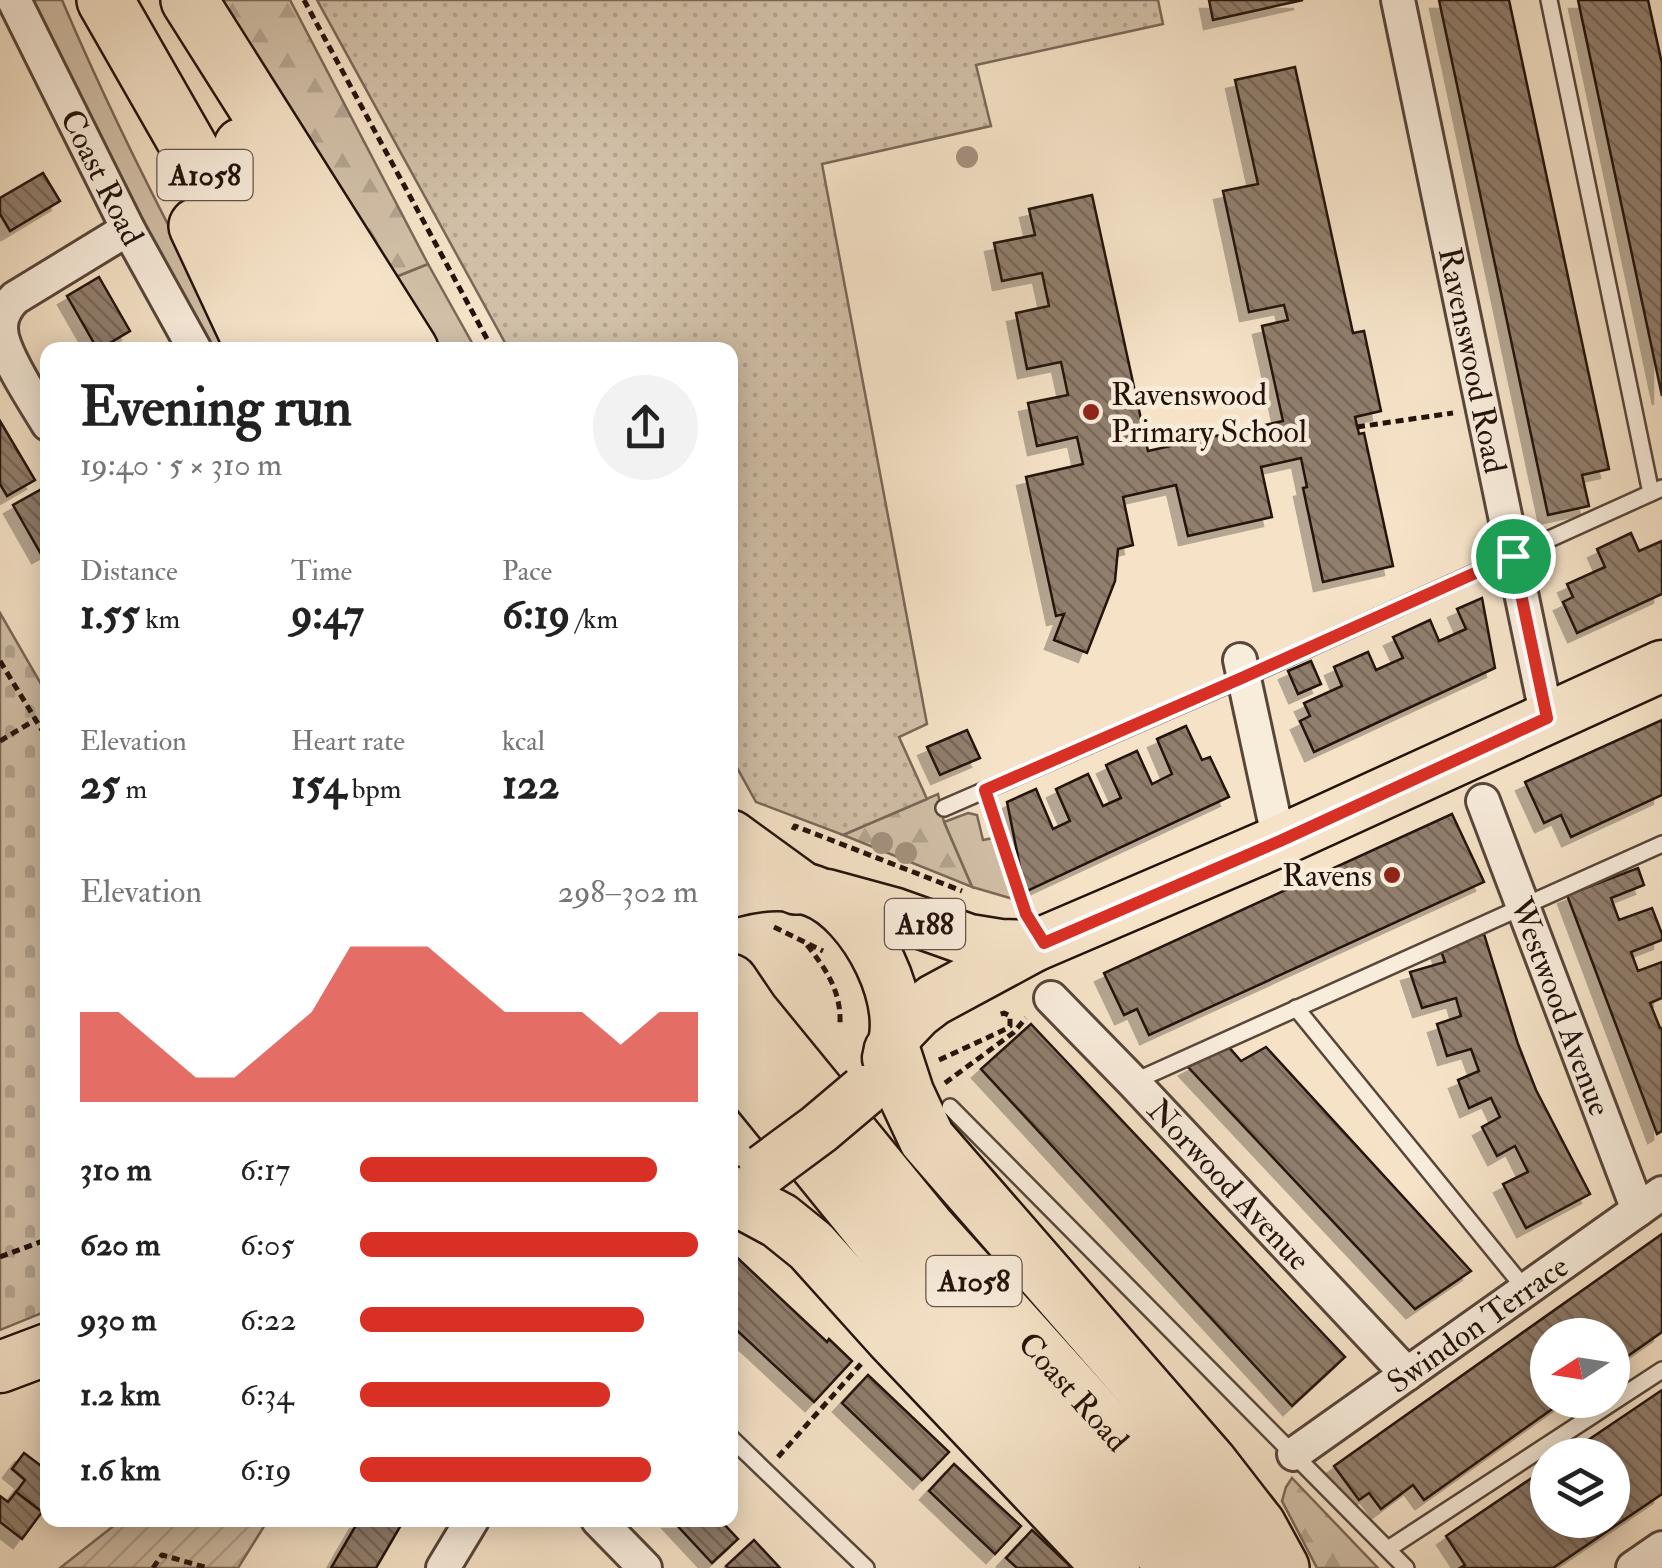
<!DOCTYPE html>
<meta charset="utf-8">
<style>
body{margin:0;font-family:"IM FELL Double Pica",serif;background:#f2f2f2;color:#222;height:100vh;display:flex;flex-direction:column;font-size:38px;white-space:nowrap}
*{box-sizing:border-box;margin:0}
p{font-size:32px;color:#767676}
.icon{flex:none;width:55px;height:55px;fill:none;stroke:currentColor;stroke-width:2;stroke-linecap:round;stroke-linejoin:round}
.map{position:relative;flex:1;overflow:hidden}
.drawer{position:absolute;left:40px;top:342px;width:698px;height:1185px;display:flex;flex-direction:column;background:#fff;border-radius:20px;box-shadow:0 5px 25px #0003}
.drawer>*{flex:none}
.needle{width:65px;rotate:258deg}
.fabs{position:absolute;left:1530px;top:1318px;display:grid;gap:20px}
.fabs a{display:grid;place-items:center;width:100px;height:100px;border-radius:50%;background:#fff;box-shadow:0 5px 25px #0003;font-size:50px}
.pin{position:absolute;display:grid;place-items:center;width:85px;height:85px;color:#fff;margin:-42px;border:5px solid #fff;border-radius:50%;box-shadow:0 2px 10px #0007}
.round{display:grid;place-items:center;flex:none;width:105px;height:105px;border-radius:52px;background:#f2f2f2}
.overview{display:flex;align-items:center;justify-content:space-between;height:170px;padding:0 40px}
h1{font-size:55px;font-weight:700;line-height:75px}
.stats{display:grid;grid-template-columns:repeat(3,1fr);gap:15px;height:170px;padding:10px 40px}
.stats div{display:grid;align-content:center}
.stats b{font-size:42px;font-weight:700}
.stats small{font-size:28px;font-weight:400}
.stats p{font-size:28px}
.chart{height:280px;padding:20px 40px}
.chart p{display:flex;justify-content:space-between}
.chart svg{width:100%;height:180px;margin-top:10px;fill:#d93025;opacity:.7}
ul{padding:0 40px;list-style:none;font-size:32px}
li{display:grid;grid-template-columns:160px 120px 1fr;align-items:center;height:75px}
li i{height:25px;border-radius:12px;background:#d93025}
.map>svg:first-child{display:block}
.grass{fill:#d1bfa7;stroke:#7a6859;stroke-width:2.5}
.forest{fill:url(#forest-firs);stroke:#7a6859;stroke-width:2.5}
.cemetery{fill:url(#cemetery-stones);stroke:#7a6859;stroke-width:2.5}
.park{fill:url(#park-dots);stroke:#7a6859;stroke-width:2.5}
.garden{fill:url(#garden-furrows);stroke:#7a6859;stroke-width:2.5}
.building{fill:url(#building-back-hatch);stroke:#24120b;stroke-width:2.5;filter:url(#shadow)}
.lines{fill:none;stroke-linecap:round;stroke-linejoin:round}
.lane-casing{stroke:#58463a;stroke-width:20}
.street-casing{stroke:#58463a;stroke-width:38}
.primary-casing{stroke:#24120b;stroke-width:55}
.highway-casing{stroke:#24120b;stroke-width:60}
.path{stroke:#24120b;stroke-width:5;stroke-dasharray:8 5;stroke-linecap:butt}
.lane{stroke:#f8ecdb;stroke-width:15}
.street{stroke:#f8ecdb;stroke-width:32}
.primary{stroke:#f5e2c7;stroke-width:50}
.highway{stroke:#f5e2c7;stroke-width:55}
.primary-bridge-casing{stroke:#24120b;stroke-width:55;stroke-linecap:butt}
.primary-bridge{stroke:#f5e2c7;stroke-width:50}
.tree{fill:#a4917e}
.route-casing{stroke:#fff;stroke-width:20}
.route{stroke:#d93025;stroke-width:12}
.poi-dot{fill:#8f2418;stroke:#f8ecdb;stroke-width:4}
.labels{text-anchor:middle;stroke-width:9;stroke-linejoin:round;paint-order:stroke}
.shield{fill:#f8ecdb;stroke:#645349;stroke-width:2.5}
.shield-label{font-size:30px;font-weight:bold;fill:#24120b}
.street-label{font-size:32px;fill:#24120b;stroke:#f8ecdb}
.poi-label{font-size:32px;fill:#24120b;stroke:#f8ecdb;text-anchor:start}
</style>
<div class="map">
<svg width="1662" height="1568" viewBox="0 0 1662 1568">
<defs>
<pattern id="forest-firs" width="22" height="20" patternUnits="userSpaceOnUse" patternTransform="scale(2.5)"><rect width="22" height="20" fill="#d1bfa7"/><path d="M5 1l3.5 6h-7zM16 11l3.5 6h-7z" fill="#b3a38e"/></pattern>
<pattern id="cemetery-stones" width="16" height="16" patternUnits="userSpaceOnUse" patternTransform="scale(2.5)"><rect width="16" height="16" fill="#d1bfa7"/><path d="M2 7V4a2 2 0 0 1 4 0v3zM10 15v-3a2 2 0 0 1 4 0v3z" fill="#b3a38e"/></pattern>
<pattern id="park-dots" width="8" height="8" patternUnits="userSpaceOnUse" patternTransform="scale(2.5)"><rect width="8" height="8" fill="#d1bfa7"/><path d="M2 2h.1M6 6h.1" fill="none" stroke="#b3a38e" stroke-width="1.8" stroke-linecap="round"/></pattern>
<pattern id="garden-furrows" width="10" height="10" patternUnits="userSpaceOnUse" patternTransform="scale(2.5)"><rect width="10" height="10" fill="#d1bfa7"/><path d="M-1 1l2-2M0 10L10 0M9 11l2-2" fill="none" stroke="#b3a38e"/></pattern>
<pattern id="building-back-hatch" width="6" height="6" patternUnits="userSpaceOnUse" patternTransform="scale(2.5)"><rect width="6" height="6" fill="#917e6d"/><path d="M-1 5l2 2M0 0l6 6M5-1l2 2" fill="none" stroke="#766658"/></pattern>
<filter id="shadow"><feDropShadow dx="-9" dy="9" stdDeviation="0" flood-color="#0004"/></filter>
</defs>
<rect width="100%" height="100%" fill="#f5e2c7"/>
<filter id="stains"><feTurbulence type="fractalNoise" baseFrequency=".002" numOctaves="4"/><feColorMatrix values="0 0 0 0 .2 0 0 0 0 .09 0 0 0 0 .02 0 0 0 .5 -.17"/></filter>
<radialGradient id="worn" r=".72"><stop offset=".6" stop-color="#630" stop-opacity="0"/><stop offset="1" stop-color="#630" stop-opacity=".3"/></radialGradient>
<g class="grass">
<path d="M30 0H62C113 120 172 236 235 350H208Z"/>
<polygon points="428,264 476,350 426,350 383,282"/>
<polygon points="968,813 977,815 983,840 1003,836 1020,901 972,887 944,822"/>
</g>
<g class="forest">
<polygon points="211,0 290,0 428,264 383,282"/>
<polygon points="938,794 944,822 972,887 843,835"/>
<polygon points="1292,1478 1378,1568 1317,1568 1282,1501 1286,1487"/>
</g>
<polygon class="cemetery" points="0,613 48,696 47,1311 0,1330"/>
<polygon class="park" points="317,0 1158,0 1163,24 976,65 991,126 822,164 927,724 899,737 927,799 843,835 756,802 730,755 730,350 509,350"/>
<polygon class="garden" points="126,1520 268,1520 238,1568 60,1568 116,1524"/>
<g class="building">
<polygon points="1209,0 1303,0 1213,20"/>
<polygon points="1439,0 1509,0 1609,469 1582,475 1589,506 1548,515"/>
<polygon points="1578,0 1648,0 1662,64 1662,396"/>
<polygon points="1295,67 1353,333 1364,331 1381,411 1355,417 1359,434 1364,433 1393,566 1323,582 1303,488 1307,487 1301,458 1261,467 1272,517 1188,536 1176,485 1123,497 1133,545 1118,549 1115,581 1087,653 1054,640 1064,614 1056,616 1026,477 1083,464 1077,437 1037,446 1028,403 1068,395 1061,362 1027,369 1016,313 1049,306 1042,273 1002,281 994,243 1035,235 1029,209 1092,195 1148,451 1283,421 1262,326 1288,320 1284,305 1249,312 1223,191 1258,184 1235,80"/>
<polygon points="43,173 60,201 10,231 0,214 0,198"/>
<polygon points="99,277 130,331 98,350 67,296"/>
<polygon points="0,421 35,480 7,496 0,484"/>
<polygon points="40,490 48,504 48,550 41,554 13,505"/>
<polygon points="1631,533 1639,551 1662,541 1662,594 1577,633 1563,602 1573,597 1567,584 1605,567 1597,549"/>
<polygon points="1482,598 1495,668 1314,752 1300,721 1310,716 1304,703 1342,686 1334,667 1368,652 1376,670 1403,658 1393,637 1430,620 1439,641 1466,629 1457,609"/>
<polygon points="1311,661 1321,684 1298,694 1288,671"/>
<polygon points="1662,720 1662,795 1571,837 1561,815 1544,823 1525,782"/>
<polygon points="1186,726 1202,760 1210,757 1229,797 1025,892 1007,802 1036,789 1053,829 1070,821 1056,789 1088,774 1103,806 1121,798 1106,765 1137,751 1152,784 1172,774 1157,739"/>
<polygon points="967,730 980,758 940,775 927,747"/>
<polygon points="1452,814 1484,882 1149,1035 1137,1009 1124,1015 1104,973"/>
<polygon points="1638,868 1644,885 1611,898 1619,920 1652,908 1662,934 1662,940 1631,952 1638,971 1662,962 1662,998 1650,1003 1660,1028 1662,1028 1662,1131 1657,1134 1567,895"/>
<polygon points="1484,934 1518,1044 1536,1090 1590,1194 1526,1228 1503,1184 1528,1172 1515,1146 1497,1156 1482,1127 1500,1117 1491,1098 1469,1108 1458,1080 1479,1071 1471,1049 1447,1056 1437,1024 1461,1016 1456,998 1422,1008 1410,972 1445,962 1440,948"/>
<polygon points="1031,1024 1345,1357 1292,1406 981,1069"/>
<polygon points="1228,1046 1241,1061 1266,1047 1471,1271 1415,1309 1188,1067"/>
<polygon points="1662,1234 1662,1332 1612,1367 1612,1335 1548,1335 1548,1400 1565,1400 1424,1500 1413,1485 1381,1509 1369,1493 1359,1500 1334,1466"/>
<polygon points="730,1251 827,1342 829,1339 852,1361 814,1402 730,1324"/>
<polygon points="868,1375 949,1452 922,1480 842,1403"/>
<polygon points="1662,1390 1662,1494 1553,1568 1460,1568 1465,1565 1446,1536 1548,1467 1548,1520 1612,1520 1612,1455 1566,1455"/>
<polygon points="24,1453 48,1471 48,1505 42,1512 16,1492 25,1480 12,1469"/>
<polygon points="954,1464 1021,1526 995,1554 929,1491"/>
<polygon points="16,1492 42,1512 22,1539 0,1522 0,1496 8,1502"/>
<polygon points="359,1520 404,1520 376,1568 331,1568"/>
<polygon points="672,1520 720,1520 738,1539 712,1563"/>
<polygon points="1032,1530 1072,1568 1017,1568 1006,1558"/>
<polygon points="754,1540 780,1568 728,1568 726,1566"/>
</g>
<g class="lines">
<defs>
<g id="lane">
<polyline points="1549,0 1651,493"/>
<polyline points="944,808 1245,677 1662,488"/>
<polyline points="1296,1008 1526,1290"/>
<polyline points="1133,1082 1662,844"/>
<polyline points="950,1107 1406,1568"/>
<polyline points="730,1437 866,1568"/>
<polyline points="1388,1549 1662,1370"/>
</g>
<g id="street">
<path id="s1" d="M14 0 128 229 195 350"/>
<path id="s2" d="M1398 0 1547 718"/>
<path d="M48 424C35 402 0 351 1 327 1 315 7 306 15 298L128 229"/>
<polyline points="1240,660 1279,841"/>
<path id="s3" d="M1483 801 1638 1210"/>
<path id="s4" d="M1051 998 1133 1082 1407 1374"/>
<path id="s5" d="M1294 1454 1662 1193"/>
<polyline points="598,1520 645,1568"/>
<polyline points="443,1568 472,1520"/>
<polyline points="1633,1568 1662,1548"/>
</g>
<g id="primary">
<path d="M730 892C756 885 787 881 813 891 864 909 916 1009 888 1058"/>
<polyline points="827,895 893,913 969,940 1000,945 1034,946"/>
<polyline points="896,1035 917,1013 934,1000 1034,946 1279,841 1662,666"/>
<polyline points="0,1367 48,1349"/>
</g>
<g id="highway">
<polyline points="105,0 305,350"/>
<polyline points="189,0 410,350"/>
<polyline points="242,146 356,350"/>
<polyline points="197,226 255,350"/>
<polyline points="730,838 796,886"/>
<path id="s6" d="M730 982 751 1013 926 1227 1232 1568"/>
<polyline points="892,1051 906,1094 927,1139 1209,1463 1258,1526 1281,1568"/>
<polyline points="730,1056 893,1257 1178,1568"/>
<polyline points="730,1194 780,1221 811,1246 892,1336 1112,1568"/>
</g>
</defs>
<use href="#lane" class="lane-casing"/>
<use href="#street" class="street-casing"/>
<use href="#primary" class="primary-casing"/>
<use href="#highway" class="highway-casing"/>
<g class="path">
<polyline points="304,0 493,350"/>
<polyline points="1357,427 1453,413"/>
<polyline points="0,661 48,740"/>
<polyline points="0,741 35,720"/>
<polyline points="992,811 1024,905"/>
<polyline points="793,830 795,826 962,891"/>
<polyline points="774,927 823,951"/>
<path d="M807 945C826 969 841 991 840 1023"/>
<polyline points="939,1060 1006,1029 1010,1026 1010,1016 1004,1013 998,1015"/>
<polyline points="945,1083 1013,1033 1026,1018"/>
<polyline points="0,1257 48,1239"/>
<polyline points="778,1457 861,1364"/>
<polyline points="153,1568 162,1555 208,1568"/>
</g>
<use href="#lane" class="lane"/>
<use href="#street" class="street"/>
<use href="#primary" class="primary"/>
<use href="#highway" class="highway"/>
<defs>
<polyline id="primary-bridge" points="765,1169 819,1129 864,1091"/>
</defs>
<use href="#primary-bridge" class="primary-bridge-casing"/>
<use href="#primary-bridge" class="primary-bridge"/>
</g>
<g class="tree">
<circle cx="967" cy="157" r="11"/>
<circle cx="882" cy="843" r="11"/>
<circle cx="906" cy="853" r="11"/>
</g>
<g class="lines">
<defs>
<polygon id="route" points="1513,556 1547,718 1280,841 1044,943 1026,914 985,790 1244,677"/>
</defs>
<use href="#route" class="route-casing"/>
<use href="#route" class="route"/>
</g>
<g class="poi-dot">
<circle cx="1091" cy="412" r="10"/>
<circle cx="1392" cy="875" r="10"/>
</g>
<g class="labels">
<g class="shield">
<rect x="157.5" y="150" width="95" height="50" rx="8"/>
<rect x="885" y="899" width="80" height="50" rx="8"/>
<rect x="926.5" y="1256" width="95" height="50" rx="8"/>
</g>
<g class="shield-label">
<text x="205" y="185">A1058</text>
<text x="925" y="934">A188</text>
<text x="974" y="1291">A1058</text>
</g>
<g class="street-label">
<text dy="11" stroke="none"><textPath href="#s1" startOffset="198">Coast Road</textPath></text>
<text dy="11" stroke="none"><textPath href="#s2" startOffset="368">Ravenswood Road</textPath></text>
<text dy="11" stroke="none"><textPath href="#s3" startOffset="220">Westwood Avenue</textPath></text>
<text dy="11" stroke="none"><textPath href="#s4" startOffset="258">Norwood Avenue</textPath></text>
<text dy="11" stroke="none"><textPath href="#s5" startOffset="225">Swindon Terrace</textPath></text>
<text dy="11" stroke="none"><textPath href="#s6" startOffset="535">Coast Road</textPath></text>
</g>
<g class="poi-label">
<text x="1111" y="405">Ravenswood<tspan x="1111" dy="37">Primary School</tspan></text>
<text x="1372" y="886" text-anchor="end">Ravens</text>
</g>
</g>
<rect width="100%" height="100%" filter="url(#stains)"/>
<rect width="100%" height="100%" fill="url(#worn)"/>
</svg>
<div class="fabs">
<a><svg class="needle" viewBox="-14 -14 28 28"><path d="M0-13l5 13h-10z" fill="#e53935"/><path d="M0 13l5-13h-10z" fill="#767676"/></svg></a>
<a><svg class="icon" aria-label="layers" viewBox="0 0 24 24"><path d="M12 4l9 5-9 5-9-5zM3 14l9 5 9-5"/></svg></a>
</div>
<div class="pin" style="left:1513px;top:556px;background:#1e9e55"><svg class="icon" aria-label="arrive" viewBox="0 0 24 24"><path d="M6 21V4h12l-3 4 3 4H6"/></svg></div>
<section class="drawer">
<div class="overview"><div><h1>Evening run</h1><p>19:40 · 5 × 310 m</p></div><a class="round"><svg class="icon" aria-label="share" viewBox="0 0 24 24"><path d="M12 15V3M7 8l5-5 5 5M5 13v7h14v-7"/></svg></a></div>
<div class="stats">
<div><p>Distance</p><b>1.55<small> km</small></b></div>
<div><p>Time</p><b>9:47</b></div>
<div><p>Pace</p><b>6:19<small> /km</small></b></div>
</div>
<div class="stats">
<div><p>Elevation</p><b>25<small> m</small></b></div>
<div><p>Heart rate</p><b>154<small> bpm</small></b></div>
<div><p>kcal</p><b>122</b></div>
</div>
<div class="chart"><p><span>Elevation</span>298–302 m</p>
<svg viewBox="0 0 160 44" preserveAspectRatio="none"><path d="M0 44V22L10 22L20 30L30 38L40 38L50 30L60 22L70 6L80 6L90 6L100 14L110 22L120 22L130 22L140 30L150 22L160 22V44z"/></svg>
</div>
<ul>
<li><b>310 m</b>6:17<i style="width:88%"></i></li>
<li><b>620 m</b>6:05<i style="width:100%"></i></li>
<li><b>930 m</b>6:22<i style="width:84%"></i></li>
<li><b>1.2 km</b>6:34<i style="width:74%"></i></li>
<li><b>1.6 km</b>6:19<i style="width:86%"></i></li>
</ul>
</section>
</div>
